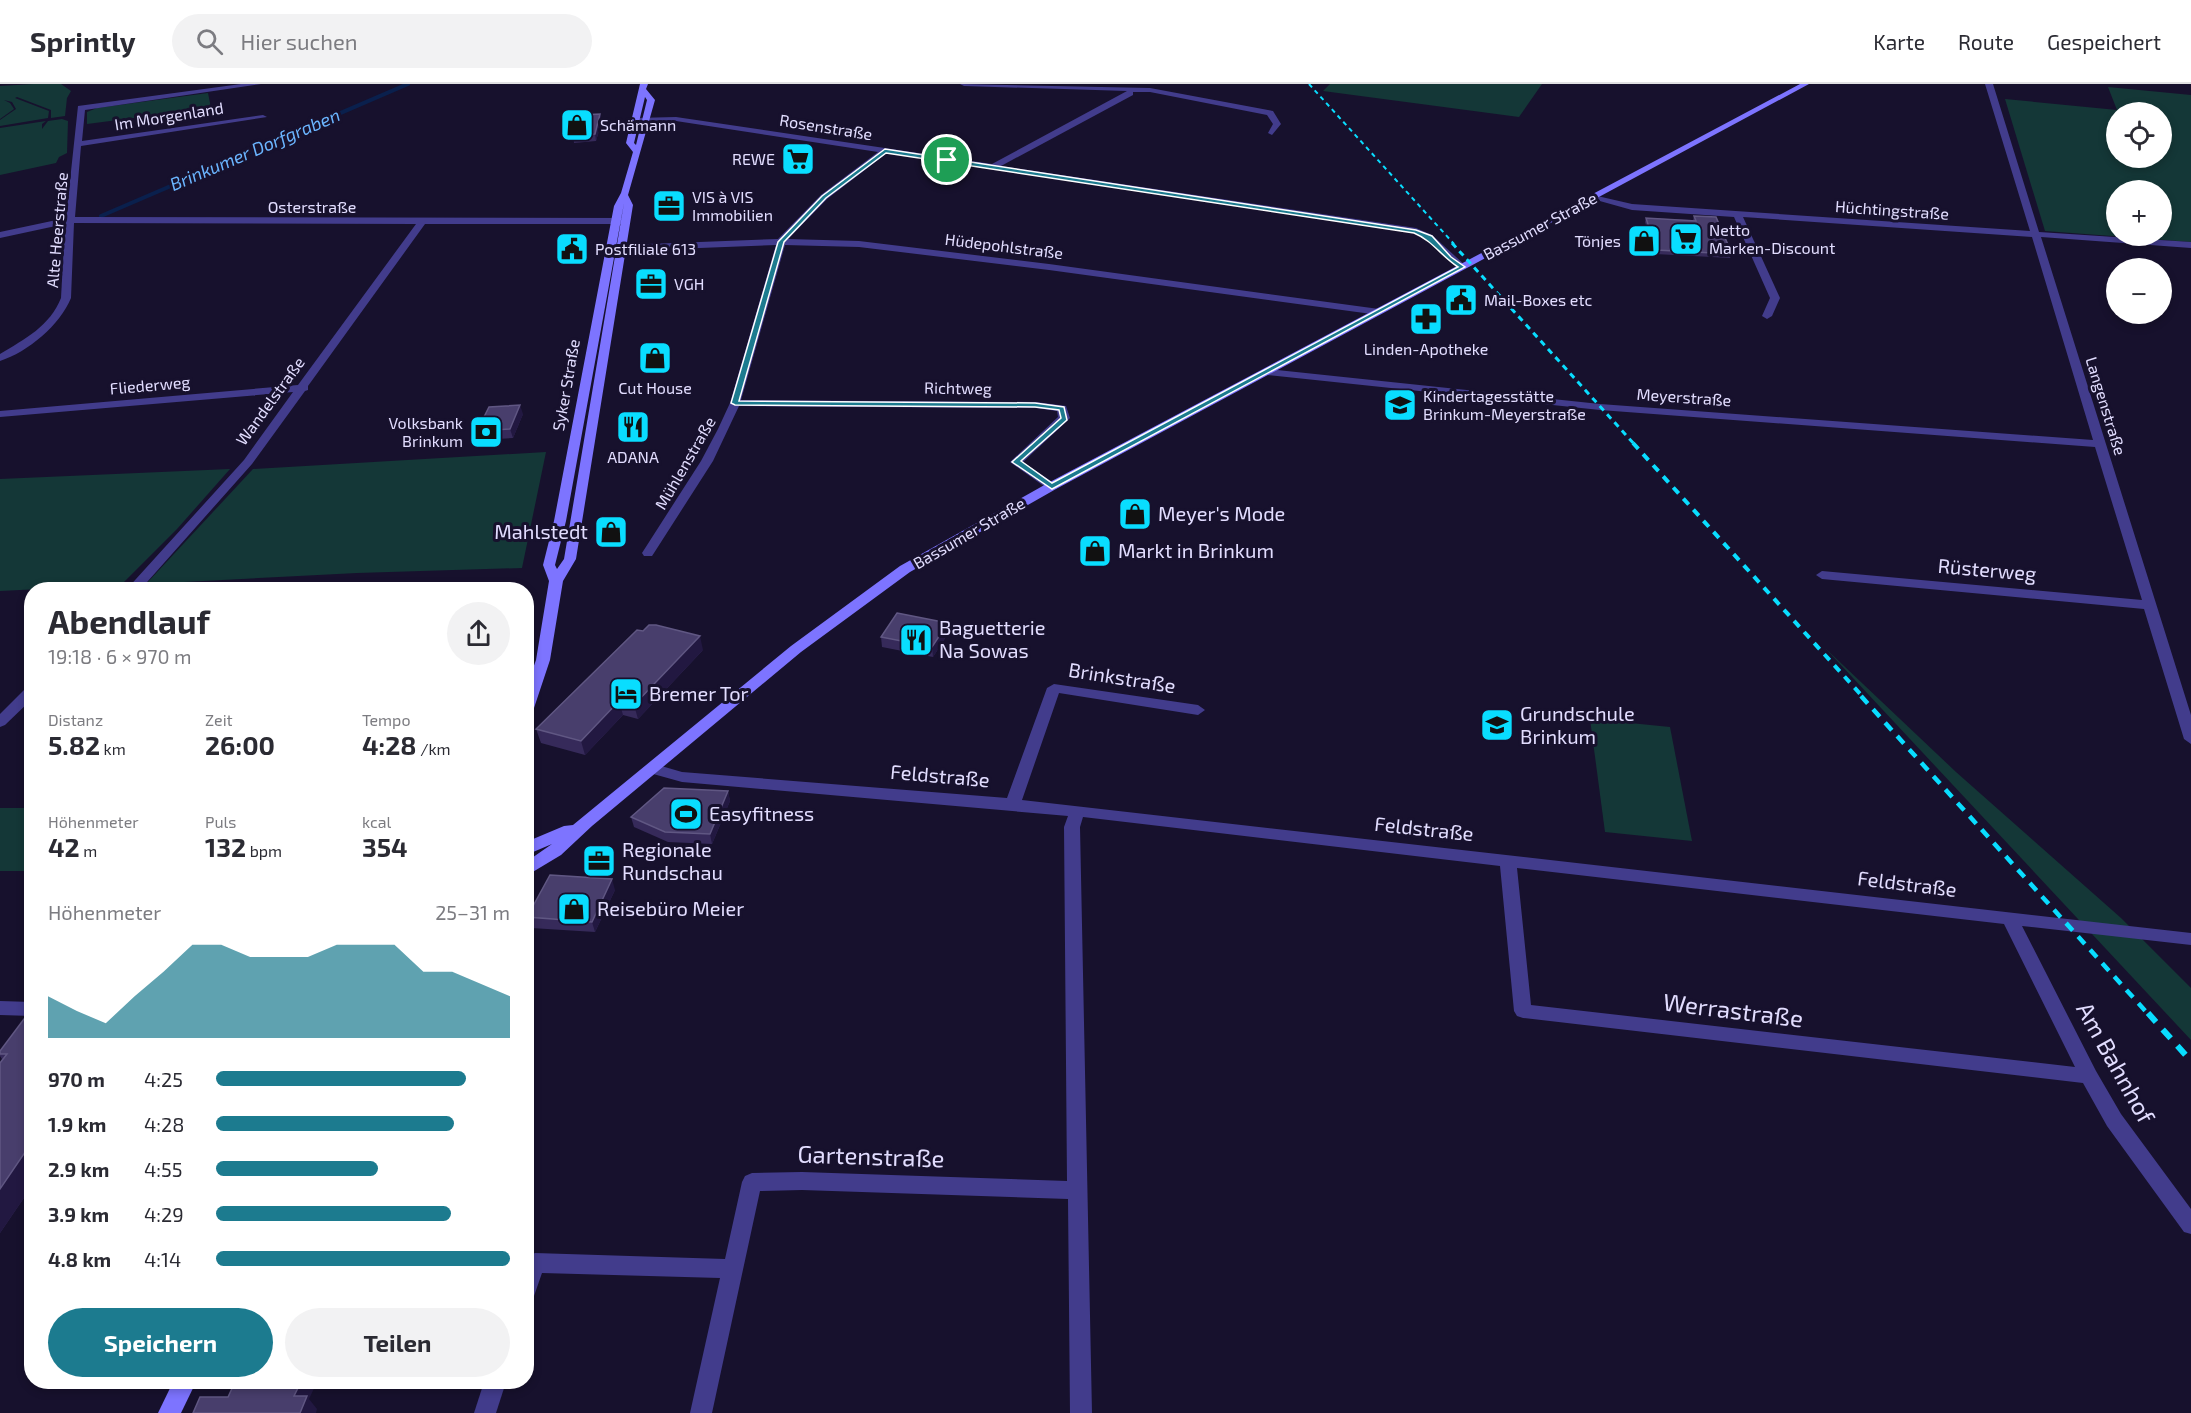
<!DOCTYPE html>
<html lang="de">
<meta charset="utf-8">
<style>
body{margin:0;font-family:"Exo 2",sans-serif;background:#f2f2f3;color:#2b2b33;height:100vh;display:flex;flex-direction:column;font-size:22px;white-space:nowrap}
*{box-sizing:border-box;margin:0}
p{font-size:20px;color:#7c7c81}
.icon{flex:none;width:33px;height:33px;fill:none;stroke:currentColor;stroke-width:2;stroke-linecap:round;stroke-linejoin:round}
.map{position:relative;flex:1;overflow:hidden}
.sheet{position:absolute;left:24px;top:498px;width:510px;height:807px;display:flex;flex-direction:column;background:#fff;border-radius:24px;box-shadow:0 3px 9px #0003}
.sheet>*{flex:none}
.fabs{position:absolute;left:2106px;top:18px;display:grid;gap:12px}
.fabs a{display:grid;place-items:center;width:66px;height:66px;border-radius:50%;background:#fff;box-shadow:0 3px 9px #0003;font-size:30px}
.pin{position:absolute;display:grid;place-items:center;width:51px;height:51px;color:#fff;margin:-26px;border:3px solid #fff;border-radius:50%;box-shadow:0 2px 6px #0007}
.round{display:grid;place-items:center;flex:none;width:63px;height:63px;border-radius:32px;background:#f2f2f3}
.summary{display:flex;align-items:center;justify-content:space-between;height:102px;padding:0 24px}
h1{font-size:33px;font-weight:700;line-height:45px}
.metrics{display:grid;grid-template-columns:repeat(3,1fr);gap:9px;height:102px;padding:6px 24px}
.metrics div{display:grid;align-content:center}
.metrics b{font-size:26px;font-weight:700}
.metrics small{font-size:16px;font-weight:400}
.metrics p{font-size:16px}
.chart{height:168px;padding:12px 24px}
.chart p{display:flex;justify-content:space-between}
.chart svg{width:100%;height:108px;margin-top:6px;fill:#1c7b8f;opacity:.7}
.primary-button{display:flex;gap:12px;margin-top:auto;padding:12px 24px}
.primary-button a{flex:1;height:69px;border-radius:36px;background:#1c7b8f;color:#fff;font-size:24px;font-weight:700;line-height:69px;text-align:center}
.primary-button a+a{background:#f2f2f3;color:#2b2b33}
ul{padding:0 24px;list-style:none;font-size:20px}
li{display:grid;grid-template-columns:96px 72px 1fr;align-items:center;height:45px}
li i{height:15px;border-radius:8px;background:#1c7b8f}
header{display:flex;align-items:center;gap:36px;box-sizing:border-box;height:84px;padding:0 30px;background:#fff;border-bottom:2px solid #e1e1e2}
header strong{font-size:28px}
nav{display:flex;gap:33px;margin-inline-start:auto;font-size:21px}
.search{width:420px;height:54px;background:#f2f2f3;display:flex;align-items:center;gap:15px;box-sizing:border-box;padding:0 21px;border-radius:33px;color:#7c7c81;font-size:22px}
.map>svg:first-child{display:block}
.green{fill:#143737;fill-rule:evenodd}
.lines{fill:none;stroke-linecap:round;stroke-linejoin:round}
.stream{stroke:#0a204d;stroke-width:4}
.street{fill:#423c8c;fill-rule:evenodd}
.secondary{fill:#7d74ff;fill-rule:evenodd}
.rail-far4{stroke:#09ddff;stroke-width:2;stroke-dasharray:4.5 4;stroke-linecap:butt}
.rail-far3{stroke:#09ddff;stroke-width:3;stroke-dasharray:6 5;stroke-linecap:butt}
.rail-far2{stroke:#09ddff;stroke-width:4;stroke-dasharray:8 7;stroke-linecap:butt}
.rail-far1{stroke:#09ddff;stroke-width:4.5;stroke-dasharray:10 8;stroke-linecap:butt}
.rail{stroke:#09ddff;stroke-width:6;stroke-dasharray:12 10;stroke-linecap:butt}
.wall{fill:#362a5a}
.shaded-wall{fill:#221841}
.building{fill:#483e6c;stroke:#605783;stroke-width:1.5}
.route{fill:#1c7b8f;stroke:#fff;stroke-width:1.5;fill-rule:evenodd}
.labels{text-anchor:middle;stroke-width:6;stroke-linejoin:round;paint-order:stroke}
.far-street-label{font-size:16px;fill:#e2ddff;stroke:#17112d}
.far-poi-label{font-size:16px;fill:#e2ddff;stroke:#17112d;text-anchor:start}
.far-water-label{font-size:18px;font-style:italic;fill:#6bb5ff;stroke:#17112d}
.poi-label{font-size:20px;fill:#e2ddff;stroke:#17112d;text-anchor:start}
.street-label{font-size:20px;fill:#e2ddff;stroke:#17112d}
.near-street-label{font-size:24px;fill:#e2ddff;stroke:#17112d}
</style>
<header>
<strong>Sprintly</strong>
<div class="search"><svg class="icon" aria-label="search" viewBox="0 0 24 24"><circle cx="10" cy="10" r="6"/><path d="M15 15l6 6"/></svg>Hier suchen</div>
<nav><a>Karte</a><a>Route</a><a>Gespeichert</a></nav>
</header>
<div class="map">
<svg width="2191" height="1329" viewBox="0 0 2191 1329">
<rect width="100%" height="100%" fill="#17112d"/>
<g class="green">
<polygon points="33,0 61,0 71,7 67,14 65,32 51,34 51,26 17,13 15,14 49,27 48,34 0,42 0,36 16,25 12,18 4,16 10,19 14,25 0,35 0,2"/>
<polygon points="1330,0 1542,0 1519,33 1323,7"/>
<path d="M2108 3 2191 11V158L2045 147 2005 15 2117 26ZM2116 28H2162V74H2116ZM2116 106H2162V152H2116Z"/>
<polygon points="208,9 211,24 87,40 87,28 97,24"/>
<polygon points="62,35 68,37 67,69 59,73 56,79 0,91 0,44 46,37 42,40 42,45 48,37"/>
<polygon points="546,368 522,484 357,489 146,500 253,385"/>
<polygon points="230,385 177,445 121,501 0,507 0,395"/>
<polygon points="1825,564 1956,688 2121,834 2191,904 2191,956"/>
<polygon points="1590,635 1670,643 1692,757 1605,748"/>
<rect x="0" y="724" width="31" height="63"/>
</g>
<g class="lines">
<polyline class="stream" points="101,132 408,0"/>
<g class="street">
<path d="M241 0H261L85 26 82 57 263 31 267 33 81 62 75 133 626 134 630 137 626 140H425L308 302V306L305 307 252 380 140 506H126L244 376 293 308 0 333V327L298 301 416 140 74 139 71 214C60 241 28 268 0 277V270C25 255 50 242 61 214L65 140 0 154V148L66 134 78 22Z"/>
<polygon points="960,0 1150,4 1273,27 1281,40 1272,51 1268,49 1273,40 1267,31 1150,8 1133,8 1133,11 1001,82 1416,144 1432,151 1467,183 1459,185 1426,155 1414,149 887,69 827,115 788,155 859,157 1049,180 1379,225 1384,228 1379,231 1049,186 859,163 785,161 741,316 1036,318 1066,322 1070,334 1068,336 1023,378 1058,402 1056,405 1048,405 1010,378 1058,333 1057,327 1036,324 739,322 713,377 654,469 652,472 644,472 642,469 701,377 718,345 730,319 776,161 622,167 617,164 622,161 778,155 821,111 878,68 676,37 635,38 631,36 635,34 676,33 992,80 1127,7 964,2"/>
<polygon points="1985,0 1993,0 2039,148 2191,158 2191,164 2041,153 2191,631 2191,660 2184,655 2144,525 1822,495 1816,491 1822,487 2142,516 2095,363 1600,326 1267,291 1262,288 1267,285 1600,320 2093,356 2032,153 1743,133 1780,214 1772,232 1767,235 1762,232 1770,214 1734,133 1632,126 1589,114 1593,111 1632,120 2030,147"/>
<path d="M1054 600 1198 621 1205 626 1198 631 1059 609 1022 716 2191 849V861L2022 842 2096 987 2121 1030 2191 1125V1150L2184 1148 2107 1042 2083 999 1523 934 1517 932 1514 927 1500 782 1083 733 1080 743 1092 1329H1070L1068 1115 802 1106 760 1107 712 1329H690L720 1194 542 1189 534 1212 526 1215 528 1172 535 1169 725 1175 742 1098 745 1092 752 1089 802 1088 1067 1097 1064 743 1068 732 682 698 646 688 643 684 651 679 682 688 1007 714 1047 604ZM1517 784 2004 840 2075 983 1531 921Z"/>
<polygon points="32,602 32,615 5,641 0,643 0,630 27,603"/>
<polygon points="0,917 32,918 32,932 0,931"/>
<polygon points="484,1298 506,1298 496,1329 474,1329"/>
</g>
<g class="secondary">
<path d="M640 0H648L646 5 655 16 628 111 633 121 576 475 563 497 550 576 533 627 526 632V604L536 576 549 497 543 481 554 437 614 122 621 109 633 68 626 59ZM645 13 647 16 636 61 634 59ZM624 119 564 475 557 485 555 481 566 437Z"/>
<polygon points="1800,0 1809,0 1056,405 910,488 801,568 592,742 561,771 526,792 526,778 552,760 526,771 526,758 564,742 573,741 791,562 900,482 1048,399"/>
<polygon points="173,1298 196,1298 181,1329 158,1329"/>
</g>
<polyline class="rail-far4" points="1309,0 1454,160"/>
<polyline class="rail-far3" points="1452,159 1635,361"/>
<polyline class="rail-far2" points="1633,359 1863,613"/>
<polyline class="rail-far1" points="1861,612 2149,931"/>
<polyline class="rail" points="2148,929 2191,977"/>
</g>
<g class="wall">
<polygon points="602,36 596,57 574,59 573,51"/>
<polygon points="1694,132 1732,170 1730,174 1655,170 1645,138 1646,134 1693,136"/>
<polygon points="523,330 513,354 480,356 477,347"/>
<polygon points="949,548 933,573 882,563 881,553"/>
<polygon points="703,566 638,635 623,631 585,671 541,659 536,645"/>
<polygon points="728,707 730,717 712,760 668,758 634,743 631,733"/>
<polygon points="615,806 595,848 531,844 527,833"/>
<polygon points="32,935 32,1102 0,1149 0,979 2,975 0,972 0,967"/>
</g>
<g class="shaded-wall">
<polygon points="600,30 602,36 596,57 595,50"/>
<polygon points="520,321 523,330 513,354 510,345"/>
<polygon points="948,539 949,548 933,573 932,563"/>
<polygon points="700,552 703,566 638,635 634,621"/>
<polygon points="619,617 623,631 585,671 581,657"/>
<polygon points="728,707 730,717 712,760 710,750"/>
<polygon points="612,795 615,806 595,848 592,838"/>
<polygon points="32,1058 32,1102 0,1149 0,1105"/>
<polygon points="301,1298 317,1298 309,1315 317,1325 316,1329 300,1329 294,1312"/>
</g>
<g class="building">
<polygon points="600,30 595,50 573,51 579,31"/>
<polygon points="1694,132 1716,133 1732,170 1656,166 1646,134 1696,137"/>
<polygon points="520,321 510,345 477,347 489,323"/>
<polygon points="897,529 948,539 932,563 881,553"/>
<polygon points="649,541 656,541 700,552 634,621 619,617 581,657 536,645 637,546 643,547"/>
<polygon points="664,704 728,707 710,750 665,748 631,733"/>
<polygon points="550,791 612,795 592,838 527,833"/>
<polygon points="24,935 32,935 32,1058 0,1105 0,979 7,970 0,970 0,967"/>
<polygon points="235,1298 301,1298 294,1312 307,1312 300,1329 193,1329 200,1313 228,1313"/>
</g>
<path class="route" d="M885 65 1416 146 1432 152 1451 173 1465 183 1052 405 1012 378 1061 334 1059 326 1035 323 735 321 731 319 778 158 822 112ZM886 69 1414 149C1433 157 1441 172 1458 183L1052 399 1021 377 1067 336 1064 323 1035 319 739 317 784 158 826 114Z"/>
<defs>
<symbol id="shop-square" viewBox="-11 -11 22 22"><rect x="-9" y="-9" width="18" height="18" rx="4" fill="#09ddff" stroke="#17112d"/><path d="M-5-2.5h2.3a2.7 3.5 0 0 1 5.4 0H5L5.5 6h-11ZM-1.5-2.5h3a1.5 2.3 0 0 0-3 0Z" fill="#111"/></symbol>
<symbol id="supermarket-square" viewBox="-11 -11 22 22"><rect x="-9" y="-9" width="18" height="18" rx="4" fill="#09ddff" stroke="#17112d"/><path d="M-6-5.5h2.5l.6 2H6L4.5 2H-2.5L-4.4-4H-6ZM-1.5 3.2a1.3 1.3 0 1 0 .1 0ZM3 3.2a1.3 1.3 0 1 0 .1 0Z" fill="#111"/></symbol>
<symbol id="office-square" viewBox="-11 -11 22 22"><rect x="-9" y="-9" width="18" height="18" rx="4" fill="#09ddff" stroke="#17112d"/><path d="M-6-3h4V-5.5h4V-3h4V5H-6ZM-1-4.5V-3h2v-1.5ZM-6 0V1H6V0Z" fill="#111"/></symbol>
<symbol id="civic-square" viewBox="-11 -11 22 22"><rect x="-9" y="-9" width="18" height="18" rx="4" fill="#09ddff" stroke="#17112d"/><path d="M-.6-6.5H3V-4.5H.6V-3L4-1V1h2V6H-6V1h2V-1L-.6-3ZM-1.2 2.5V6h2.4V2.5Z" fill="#111"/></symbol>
<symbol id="pharmacy-square" viewBox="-11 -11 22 22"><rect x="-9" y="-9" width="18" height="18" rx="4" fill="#09ddff" stroke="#17112d"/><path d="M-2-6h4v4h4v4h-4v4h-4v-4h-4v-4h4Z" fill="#111"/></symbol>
<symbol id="school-square" viewBox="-11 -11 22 22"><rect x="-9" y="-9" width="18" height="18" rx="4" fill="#09ddff" stroke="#17112d"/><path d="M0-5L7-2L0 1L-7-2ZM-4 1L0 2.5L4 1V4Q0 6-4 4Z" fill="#111"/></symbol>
<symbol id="restaurant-square" viewBox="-11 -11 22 22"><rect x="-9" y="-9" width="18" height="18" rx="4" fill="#09ddff" stroke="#17112d"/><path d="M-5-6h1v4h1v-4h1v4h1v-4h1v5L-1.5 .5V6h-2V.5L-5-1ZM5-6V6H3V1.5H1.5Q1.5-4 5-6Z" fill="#111"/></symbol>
<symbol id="bank-square" viewBox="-11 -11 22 22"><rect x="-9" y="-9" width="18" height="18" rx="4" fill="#09ddff" stroke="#17112d"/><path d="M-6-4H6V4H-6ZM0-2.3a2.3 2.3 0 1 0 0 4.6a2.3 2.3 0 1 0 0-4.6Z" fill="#111"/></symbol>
<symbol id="hotel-square" viewBox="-11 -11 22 22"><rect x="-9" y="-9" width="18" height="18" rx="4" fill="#09ddff" stroke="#17112d"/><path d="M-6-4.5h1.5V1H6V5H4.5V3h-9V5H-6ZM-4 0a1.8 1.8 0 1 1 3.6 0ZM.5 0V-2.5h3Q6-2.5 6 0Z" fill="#111"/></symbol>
<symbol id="stadium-square" viewBox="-11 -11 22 22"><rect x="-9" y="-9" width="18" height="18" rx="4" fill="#09ddff" stroke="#17112d"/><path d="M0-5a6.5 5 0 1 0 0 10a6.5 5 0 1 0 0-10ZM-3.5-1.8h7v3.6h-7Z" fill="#111"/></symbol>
</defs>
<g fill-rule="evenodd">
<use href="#shop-square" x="558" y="22" width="38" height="38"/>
<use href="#supermarket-square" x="779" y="56" width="38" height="38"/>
<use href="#office-square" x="650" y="103" width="38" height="38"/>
<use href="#supermarket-square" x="1667" y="136" width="38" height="38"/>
<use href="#shop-square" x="1625" y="138" width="38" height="38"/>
<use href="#civic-square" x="553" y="146" width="38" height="38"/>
<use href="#office-square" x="632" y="181" width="38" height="38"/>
<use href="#civic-square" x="1442" y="197" width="38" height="38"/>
<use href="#pharmacy-square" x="1407" y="216" width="38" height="38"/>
<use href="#shop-square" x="636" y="255" width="38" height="38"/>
<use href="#school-square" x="1381" y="302" width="38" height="38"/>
<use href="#restaurant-square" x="614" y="324" width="38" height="38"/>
<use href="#bank-square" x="467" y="329" width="38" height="38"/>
<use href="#shop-square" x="1116" y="411" width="38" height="38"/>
<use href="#shop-square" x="592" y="429" width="38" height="38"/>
<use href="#shop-square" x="1076" y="448" width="38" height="38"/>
<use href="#restaurant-square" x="897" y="537" width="38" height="38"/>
<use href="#hotel-square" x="607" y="591" width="38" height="38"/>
<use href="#school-square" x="1478" y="622" width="38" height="38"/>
<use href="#stadium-square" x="667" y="711" width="38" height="38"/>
<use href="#office-square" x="580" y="758" width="38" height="38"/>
<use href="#shop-square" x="555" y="806" width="38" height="38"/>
</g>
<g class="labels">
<g class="far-street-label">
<text transform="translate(169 32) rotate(-9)" y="6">Im Morgenland</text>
<text transform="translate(826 43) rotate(9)" y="6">Rosenstraße</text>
<text x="312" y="129">Osterstraße</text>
<text transform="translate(1892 126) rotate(4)" y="6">Hüchtingstraße</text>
<text transform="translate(1540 142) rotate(-28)" y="6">Bassumer Straße</text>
<text transform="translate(57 146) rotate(-85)" y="6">Alte Heerstraße</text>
<text transform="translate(1004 162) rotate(7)" y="6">Hüdepohlstraße</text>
<text transform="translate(150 301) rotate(-5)" y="6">Fliederweg</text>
<text transform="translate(566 301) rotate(-80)" y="6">Syker Straße</text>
<text transform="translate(958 304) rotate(1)" y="6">Richtweg</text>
<text transform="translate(1684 313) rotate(4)" y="6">Meyerstraße</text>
<text transform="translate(270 317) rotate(-54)" y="6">Wandelstraße</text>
<text transform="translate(2106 322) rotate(73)" y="6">Langenstraße</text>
<text transform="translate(685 379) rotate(-60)" y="6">Mühlenstraße</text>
<text transform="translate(969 449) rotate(-30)" y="6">Bassumer Straße</text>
</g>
<g class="far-poi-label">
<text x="600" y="47">Schämann</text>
<text x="775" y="81" text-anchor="end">REWE</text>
<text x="692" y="119">VIS à VIS<tspan x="692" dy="18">Immobilien</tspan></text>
<text x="1709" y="152">Netto<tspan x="1709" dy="18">Marken-Discount</tspan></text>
<text x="1621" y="163" text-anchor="end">Tönjes</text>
<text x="595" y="171">Postfiliale 613</text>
<text x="674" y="206">VGH</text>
<text x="1484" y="222">Mail-Boxes etc</text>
<text x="1426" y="271" text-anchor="middle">Linden-Apotheke</text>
<text x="655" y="310" text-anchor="middle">Cut House</text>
<text x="1423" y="318">Kindertagesstätte<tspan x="1423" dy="18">Brinkum-Meyerstraße</tspan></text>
<text x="463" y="345" text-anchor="end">Volksbank<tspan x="463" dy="18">Brinkum</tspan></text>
<text x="633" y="379" text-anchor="middle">ADANA</text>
</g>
<g class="far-water-label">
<text transform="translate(255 66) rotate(-23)" y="6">Brinkumer Dorfgraben</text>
</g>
<g class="poi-label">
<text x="1158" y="437">Meyer's Mode</text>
<text x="588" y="455" text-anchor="end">Mahlstedt</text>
<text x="1118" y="474">Markt in Brinkum</text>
<text x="939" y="551">Baguetterie<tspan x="939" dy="23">Na Sowas</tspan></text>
<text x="649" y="617">Bremer Tor</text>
<text x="1520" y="637">Grundschule<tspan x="1520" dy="23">Brinkum</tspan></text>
<text x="709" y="737">Easyfitness</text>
<text x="622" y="773">Regionale<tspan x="622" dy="23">Rundschau</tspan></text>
<text x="597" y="832">Reisebüro Meier</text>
</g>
<g class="street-label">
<text transform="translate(1987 486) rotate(5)" y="7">Rüsterweg</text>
<text transform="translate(1122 594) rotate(9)" y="7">Brinkstraße</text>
<text transform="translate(940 692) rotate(5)" y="7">Feldstraße</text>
<text transform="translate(1424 745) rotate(6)" y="7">Feldstraße</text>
<text transform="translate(1907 800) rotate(7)" y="7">Feldstraße</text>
</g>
<g class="near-street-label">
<text transform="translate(1733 927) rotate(7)" y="8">Werrastraße</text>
<text transform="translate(2115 979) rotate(61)" y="8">Am Bahnhof</text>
<text transform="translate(871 1073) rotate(2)" y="8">Gartenstraße</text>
</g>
</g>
</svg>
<div class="fabs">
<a><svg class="icon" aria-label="locate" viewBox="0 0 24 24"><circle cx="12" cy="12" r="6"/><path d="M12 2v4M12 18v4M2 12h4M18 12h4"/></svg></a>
<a>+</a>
<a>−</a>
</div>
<div class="pin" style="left:947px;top:76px;background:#1e9e55"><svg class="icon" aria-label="arrive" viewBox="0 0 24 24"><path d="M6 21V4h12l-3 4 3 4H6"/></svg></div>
<section class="sheet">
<div class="summary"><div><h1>Abendlauf</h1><p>19:18 · 6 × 970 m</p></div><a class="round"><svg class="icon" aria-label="share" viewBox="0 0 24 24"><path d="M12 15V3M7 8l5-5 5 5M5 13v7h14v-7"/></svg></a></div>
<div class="metrics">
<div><p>Distanz</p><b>5.82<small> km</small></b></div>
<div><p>Zeit</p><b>26:00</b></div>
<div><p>Tempo</p><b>4:28<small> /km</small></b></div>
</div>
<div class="metrics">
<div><p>Höhenmeter</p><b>42<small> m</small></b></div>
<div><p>Puls</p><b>132<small> bpm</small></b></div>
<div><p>kcal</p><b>354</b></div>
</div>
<div class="chart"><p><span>Höhenmeter</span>25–31 m</p>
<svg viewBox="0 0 160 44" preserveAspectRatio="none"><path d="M0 44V27L10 33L20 38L30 27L40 17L50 6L60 6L70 11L80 11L90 11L100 6L110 6L120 6L130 17L140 17L150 22L160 27V44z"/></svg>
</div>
<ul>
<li><b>970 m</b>4:25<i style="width:85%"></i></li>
<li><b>1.9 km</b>4:28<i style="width:81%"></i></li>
<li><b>2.9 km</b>4:55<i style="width:55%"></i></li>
<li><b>3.9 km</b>4:29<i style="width:80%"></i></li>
<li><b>4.8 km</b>4:14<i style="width:100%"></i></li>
</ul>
<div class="primary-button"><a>Speichern</a><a>Teilen</a></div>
</section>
</div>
